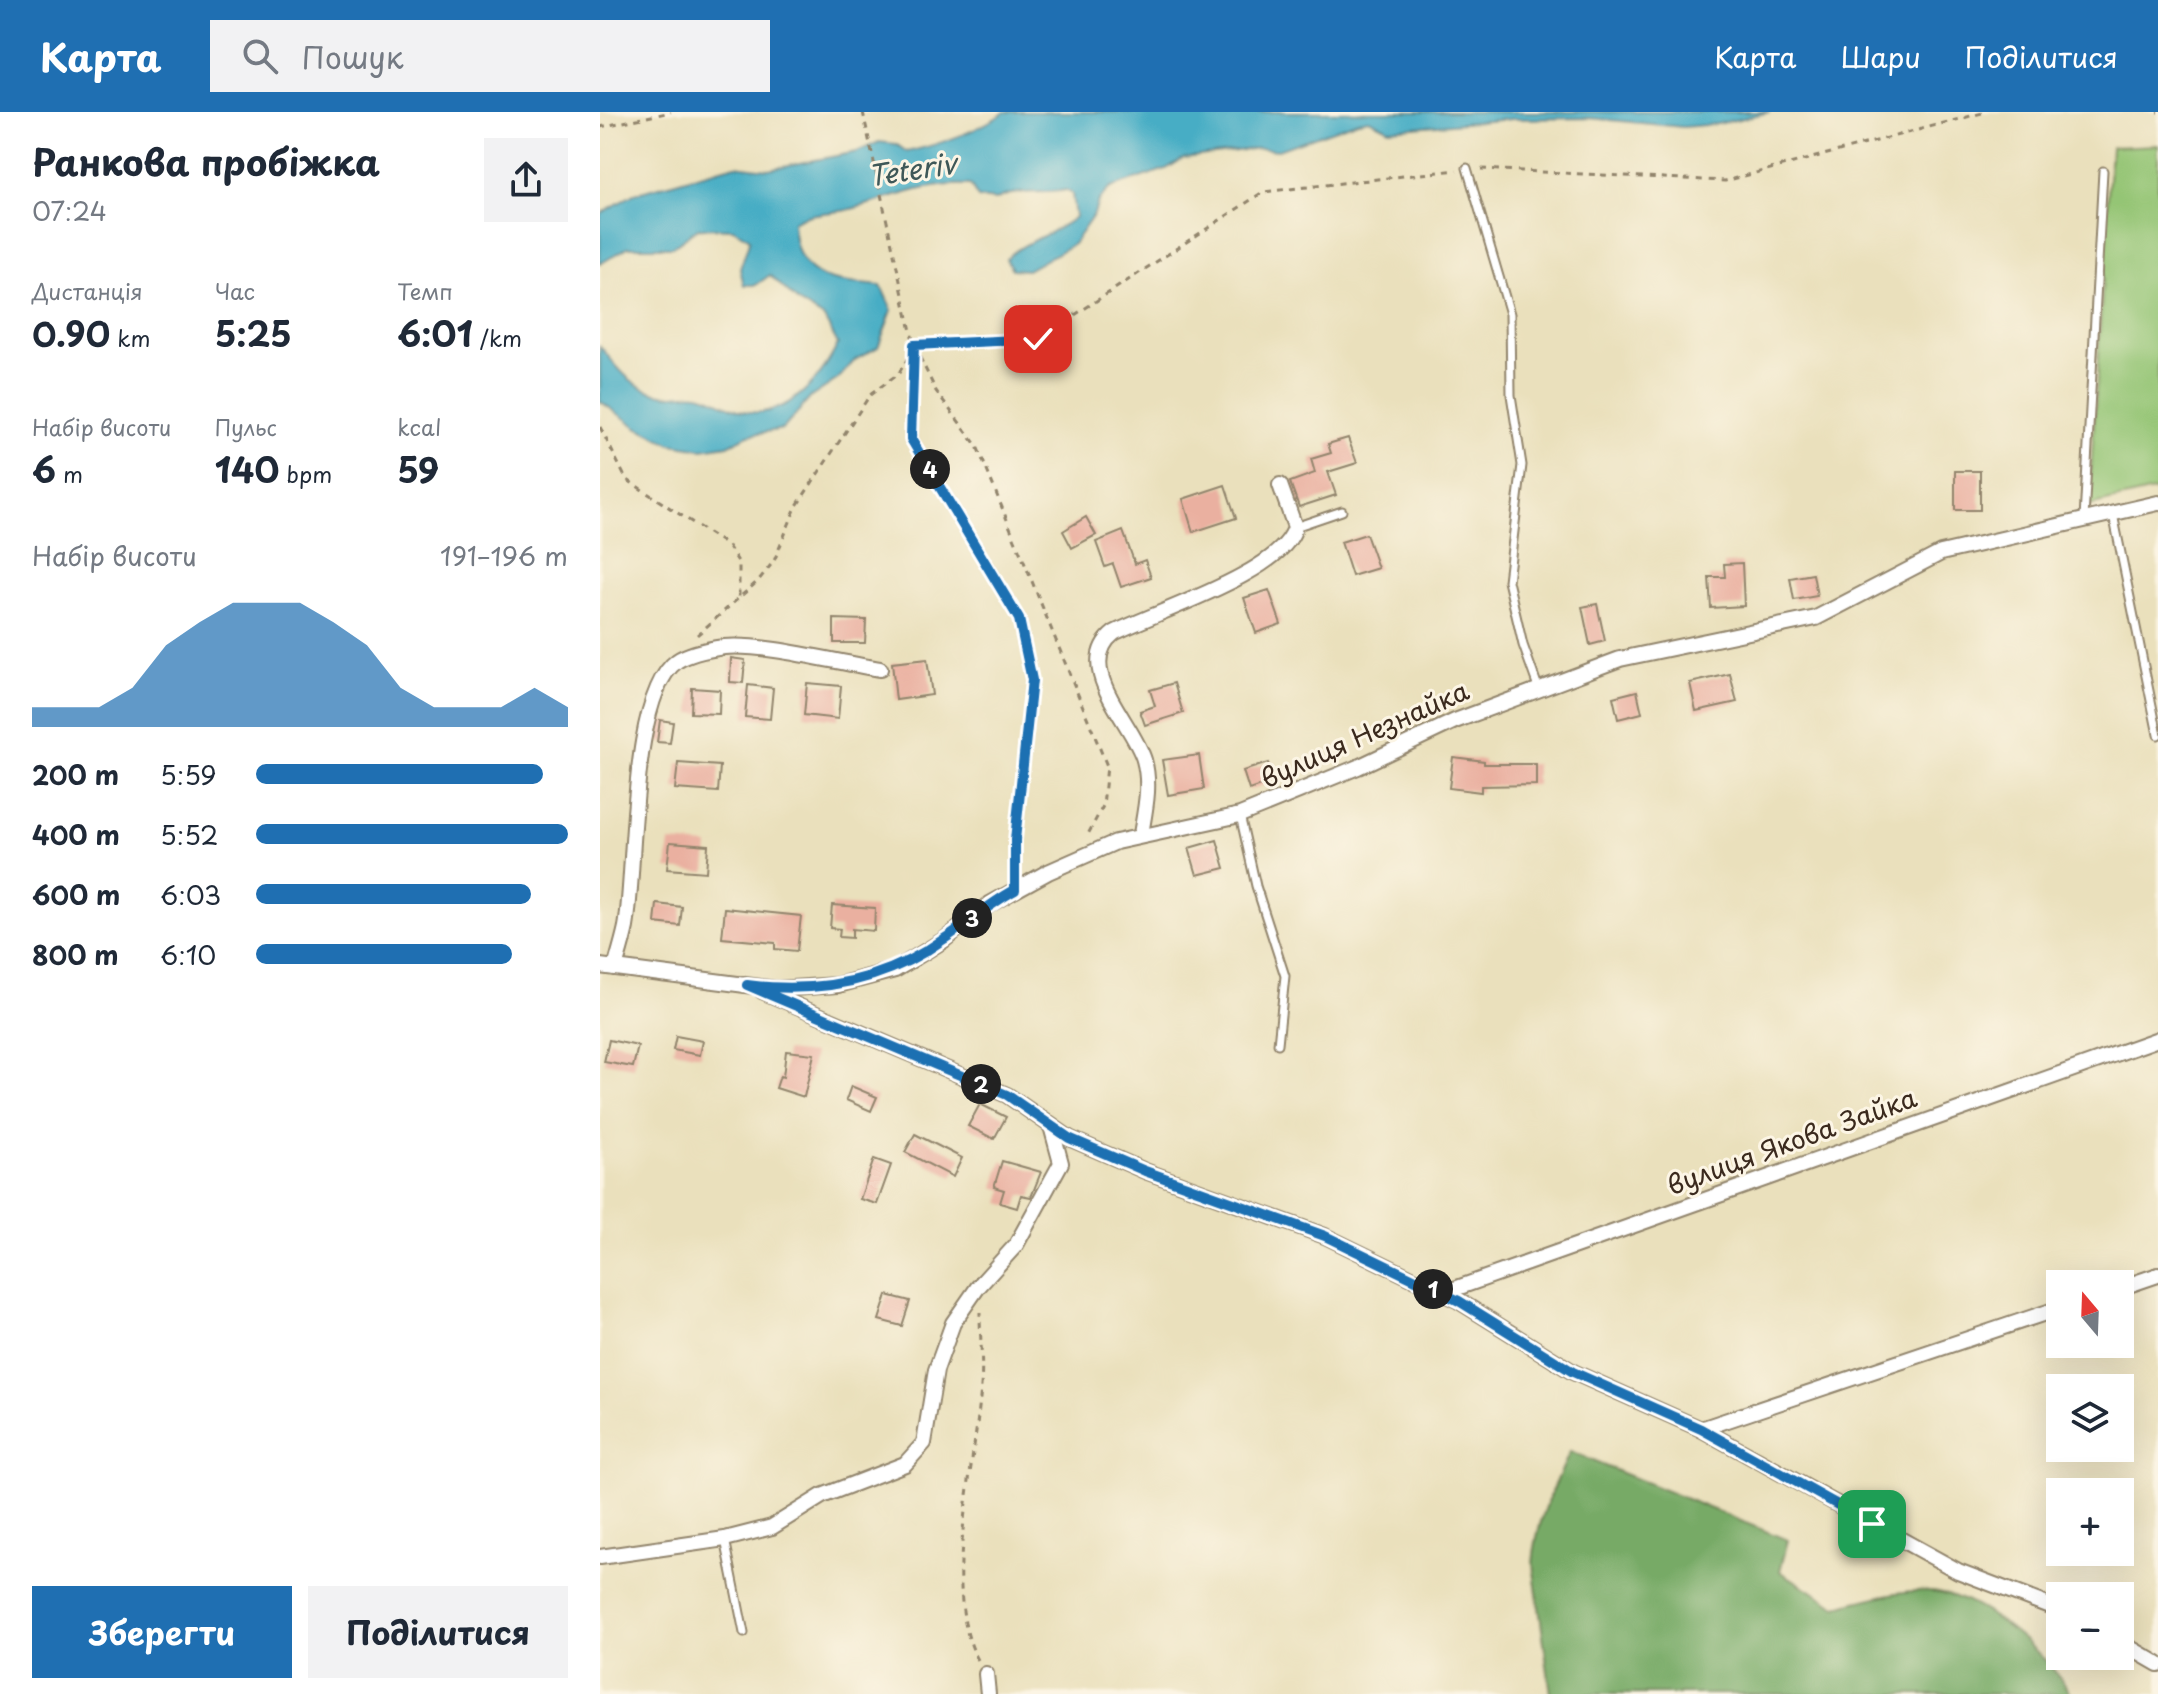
<!DOCTYPE html>
<html lang="uk">
<meta charset="utf-8">
<style>
body{margin:0;font-family:"Playpen Sans",sans-serif;background:#f2f2f3;color:#1f2937;height:100vh;display:flex;flex-direction:column;font-size:30px;white-space:nowrap}
*{box-sizing:border-box;margin:0}
p{font-size:26px;color:#747a83}
.icon{flex:none;width:44px;height:44px;fill:none;stroke:currentColor;stroke-width:2;stroke-linecap:round;stroke-linejoin:round}
.map{position:relative;flex:1;overflow:hidden}
.drawer{display:flex;flex-direction:column;background:#fff;width:600px}
.drawer>*{flex:none}
.needle{width:52px;rotate:341deg}
.tools{position:absolute;left:1446px;top:1158px;display:grid;gap:16px}
.tools a{display:grid;place-items:center;width:88px;height:88px;border-radius:0px;background:#fff;box-shadow:0 8px 32px #0002;font-size:40px}
.pin{position:absolute;display:grid;place-items:center;width:68px;height:68px;color:#fff;margin:-34px;border-radius:16px;box-shadow:0 4px 12px #0006}
.km{position:absolute;width:40px;height:40px;margin:-20px;border-radius:50%;background:#222;color:#fff;font-size:22px;line-height:40px;text-align:center}
.round{display:grid;place-items:center;flex:none;width:84px;height:84px;border-radius:0px;background:#f2f2f3}
.headline{display:flex;align-items:center;justify-content:space-between;height:136px;padding:0 32px}
h1{font-size:36px;font-weight:700;line-height:60px}
.stats{display:grid;grid-template-columns:repeat(3,1fr);gap:12px;height:136px;padding:8px 32px}
.stats div{display:grid;align-content:center}
.stats b{font-size:34px;font-weight:700}
.stats small{font-size:22px;font-weight:400}
.stats p{font-size:22px}
.chart{height:224px;padding:16px 32px}
.chart p{display:flex;justify-content:space-between}
.chart svg{width:100%;height:144px;margin-top:8px;fill:#1f6fb2;opacity:.7}
.cta{display:flex;gap:16px;margin-top:auto;padding:16px 32px}
.cta a{flex:1;height:92px;border-radius:0px;background:#1f6fb2;color:#fff;font-size:32px;font-weight:700;line-height:92px;text-align:center}
.cta a+a{background:#f2f2f3;color:#1f2937}
ul{padding:0 32px;list-style:none;font-size:26px}
li{display:grid;grid-template-columns:128px 96px 1fr;align-items:center;height:60px}
li i{height:20px;border-radius:10px;background:#1f6fb2}
header{display:flex;align-items:center;gap:48px;box-sizing:border-box;height:112px;padding:0 40px;background:#1f6fb2;color:#fff}
header strong{font-size:38px}
nav{display:flex;gap:44px;margin-inline-start:auto;font-size:28px}
.search{width:560px;height:72px;background:#f2f2f3;display:flex;align-items:center;gap:20px;box-sizing:border-box;padding:0 28px;border-radius:0px;color:#747a83;font-size:30px}
main{display:flex;flex:1;min-height:0}
.map>svg:first-child{display:block}
.green{fill:#94c575;stroke:#68784a;stroke-width:2}
.forest{fill:#7a6;stroke:#596a42;stroke-width:2}
.water{fill:#46adc5;stroke:#406c72;stroke-width:2}
.building{fill:#eab0a0}
.lines{fill:none;stroke-linecap:round;stroke-linejoin:round}
.service-casing{stroke:#92856d;stroke-width:11}
.minor-casing{stroke:#92856d;stroke-width:18}
.path{stroke:#92856d;stroke-width:3;stroke-dasharray:6 6;stroke-linecap:butt}
.service{stroke:#fff;stroke-width:7}
.minor{stroke:#fff;stroke-width:14}
.route-casing{stroke:#fff;stroke-width:16}
.route{stroke:#1f6fb2;stroke-width:10}
.labels{text-anchor:middle;stroke-width:6;stroke-linejoin:round;paint-order:stroke}
.street-label{font-size:26px;fill:#3b2a1e;stroke:#fcf5e5}
.water-label{font-size:28px;font-style:italic;fill:#3f5858;stroke:#fcf5e5}
</style>
<header>
<strong>Карта</strong>
<div class="search"><svg class="icon" aria-label="search" viewBox="0 0 24 24"><circle cx="10" cy="10" r="6"/><path d="M15 15l6 6"/></svg>Пошук</div>
<nav><a>Карта</a><a>Шари</a><a>Поділитися</a></nav>
</header>
<main>
<section class="drawer">
<div class="headline"><div><h1>Ранкова пробіжка</h1><p>07:24</p></div><a class="round"><svg class="icon" aria-label="share" viewBox="0 0 24 24"><path d="M12 15V3M7 8l5-5 5 5M5 13v7h14v-7"/></svg></a></div>
<div class="stats">
<div><p>Дистанція</p><b>0.90<small> km</small></b></div>
<div><p>Час</p><b>5:25</b></div>
<div><p>Темп</p><b>6:01<small> /km</small></b></div>
</div>
<div class="stats">
<div><p>Набір висоти</p><b>6<small> m</small></b></div>
<div><p>Пульс</p><b>140<small> bpm</small></b></div>
<div><p>kcal</p><b>59</b></div>
</div>
<div class="chart"><p><span>Набір висоти</span>191–196 m</p>
<svg viewBox="0 0 160 44" preserveAspectRatio="none"><path d="M0 44V38L10 38L20 38L30 32L40 19L50 12L60 6L70 6L80 6L90 12L100 19L110 32L120 38L130 38L140 38L150 32L160 38V44z"/></svg>
</div>
<ul>
<li><b>200 m</b>5:59<i style="width:92%"></i></li>
<li><b>400 m</b>5:52<i style="width:100%"></i></li>
<li><b>600 m</b>6:03<i style="width:88%"></i></li>
<li><b>800 m</b>6:10<i style="width:82%"></i></li>
</ul>
<div class="cta"><a>Зберегти</a><a>Поділитися</a></div>
</section>
<div class="map">
<svg width="1558" height="1582" viewBox="0 0 1558 1582">
<rect width="100%" height="100%" fill="#fcf5e5"/>
<filter id="ink" filterUnits="userSpaceOnUse"><feTurbulence type="fractalNoise" baseFrequency=".0125" numOctaves="2"/><feDisplacementMap in="SourceGraphic" scale="16" xChannelSelector="R" yChannelSelector="G"/><feConvolveMatrix kernelMatrix="1 2 1 2 8 2 1 2 1" color-interpolation-filters="sRGB"/></filter>
<filter id="wash" filterUnits="userSpaceOnUse"><feTurbulence type="fractalNoise" baseFrequency=".006" numOctaves="4" result="noise"/><feDisplacementMap in="SourceGraphic" scale="32" xChannelSelector="R" yChannelSelector="G"/><feGaussianBlur stdDeviation="1.8" result="paint"/><feColorMatrix in="noise" values="0 0 0 0 0 0 0 0 0 0 0 0 0 0 0 0 0 1.4 0 .05"/><feComposite in="paint" operator="in"/></filter>
<g filter="url(#wash)">
<rect width="100%" height="100%" fill="#eae0bc"/>
<polygon class="green" points="1558,33 1558,378 1489,394 1511,35"/>
<path class="forest" d="M970 1340 1188 1428 1180 1459 1237 1495C1268 1487 1315 1472 1347 1482 1393 1497 1446 1541 1471 1582H951L933 1452C936 1410 953 1377 970 1340Z"/>
<path class="water" d="M405 0H1170L1117 12 1083 15 989 6 912 7 789 17 769 7 758 9 678 38 659 36 584 46 566 57 510 76 498 89 494 102 473 132 427 158 412 157 406 147C421 130 454 123 475 105L472 82 466 78C444 83 412 76 396 88L378 86 370 73C325 70 290 88 247 98 227 102 211 99 193 110 196 172 230 169 281 174L292 198 278 235 255 248 238 267 211 285 183 317 148 323 128 333 102 337 71 332 37 315 0 289V234C19 258 35 280 68 283 78 284 89 280 99 282 113 285 126 294 139 298 184 311 221 268 238 232L224 206 198 190 170 163 156 173H144L140 157 150 127 133 117 98 116 72 135H28L0 152V102L34 82 135 53 168 57 257 40 279 30 296 32 307 40C341 32 376 20 405 0Z"/>
<g id="blocks">
<g class="building">
<polygon points="748,326 757,351 728,360 736,383 699,395 690,370 715,361 711,347 731,341 728,332"/>
<rect x="1355" y="359" width="25" height="39"/>
<polygon points="625,373 636,406 593,420 583,387"/>
<polygon points="486,405 496,423 472,436 463,419"/>
<polygon points="523,419 535,452 545,448 551,465 521,475 513,452 505,455 496,430"/>
<polygon points="766,422 778,456 752,464 741,430"/>
<polygon points="1142,451 1144,494 1111,496 1109,465 1125,465 1124,452"/>
<polygon points="1213,462 1217,484 1194,488 1190,466"/>
<polygon points="669,478 681,512 656,521 644,486"/>
<polygon points="997,492 1005,529 990,533 982,495"/>
<polygon points="234,507 266,508 265,531 234,531"/>
<polygon points="131,546 145,548 143,571 130,570"/>
<polygon points="327,547 332,583 296,588 292,551"/>
<polygon points="1130,562 1137,590 1096,599 1090,571"/>
<polygon points="207,571 241,574 238,607 204,603"/>
<polygon points="574,571 583,601 545,613 540,599 555,594 550,578"/>
<polygon points="148,573 173,576 170,607 145,605"/>
<polygon points="92,576 120,578 119,602 91,601"/>
<polygon points="1037,579 1042,601 1018,607 1013,585"/>
<polygon points="60,608 73,610 70,631 57,630"/>
<polygon points="599,643 604,677 568,683 562,648"/>
<polygon points="853,645 884,649 884,652 936,652 936,673 881,674 881,680 849,676"/>
<polygon points="78,651 120,654 118,680 75,677"/>
<polygon points="668,651 675,669 649,678 643,659"/>
<polygon points="617,728 625,756 597,763 589,736"/>
<polygon points="70,730 108,733 106,760 67,757"/>
<polygon points="57,792 82,795 80,814 55,811"/>
<polygon points="232,793 275,796 274,819 252,817 252,826 239,825 240,817 230,816"/>
<polygon points="125,796 201,804 197,839 175,837 175,831 122,826"/>
<polygon points="76,924 103,929 100,943 73,938"/>
<polygon points="9,928 38,934 33,955 4,950"/>
<polygon points="186,939 214,942 204,985 176,976 180,964 183,965"/>
<polygon points="251,974 277,985 271,999 246,988"/>
<polygon points="380,992 406,1005 394,1027 368,1014"/>
<polygon points="315,1022 362,1046 353,1065 305,1040"/>
<polygon points="274,1047 291,1053 277,1092 260,1087"/>
<polygon points="402,1049 441,1060 431,1085 421,1083 417,1096 400,1091 404,1078 394,1075"/>
<polygon points="287,1183 310,1189 302,1214 279,1208"/>
</g>
</g>
</g>
<g filter="url(#ink)">
<use href="#blocks" fill-opacity="0" stroke="#92856d" stroke-width="2"/>
<g class="lines">
<defs>
<g id="service">
<polyline points="867,56 910,202 911,283 922,353 908,469 923,533 938,575"/>
<polyline points="1513,402 1558,623"/>
<polyline points="1484,407 1503,59"/>
<polyline points="695,415 742,399"/>
<polyline points="640,703 656,774 685,864 678,932"/>
<polyline points="125,1427 144,1521"/>
</g>
<g id="minor">
<path d="M541 722C545 698 551 673 544 648 534 612 471 555 514 521 555 500 684 460 695 415L680 373"/>
<polyline points="0,854 176,877 238,873 295,858 344,828 390,792 448,760 516,730 640,703 758,655 855,609 1020,547 1216,506 1341,441 1558,391"/>
<path d="M15 856C19 842 23 829 26 815 36 759 29 583 77 549 89 541 110 537 124 535 162 531 239 551 280 557"/>
<polyline points="162,879 407,983 469,1026 545,1059 725,1124 859,1189 973,1260 1101,1317 1358,1459 1460,1498"/>
<polyline points="1520,1176 1558,1163"/>
<polyline points="843,1181 1558,927"/>
<polyline points="1101,1317 1460,1196"/>
<polyline points="0,1445 125,1427 172,1415 222,1384 305,1352 324,1331 336,1258 353,1211 378,1175 416,1133 461,1051 451,1014"/>
<polyline points="1520,1530 1558,1552"/>
<polyline points="386,1562 388,1582"/>
</g>
</defs>
<use href="#service" class="service-casing"/>
<use href="#minor" class="minor-casing"/>
<g class="path">
<polyline points="263,0 314,233 336,279 377,334 507,654 503,694 486,726"/>
<polyline points="1557,0 1558,0"/>
<polyline points="0,15 71,0"/>
<polyline points="881,57 1125,69 1386,0"/>
<polyline points="314,233 438,227 663,80 857,58"/>
<polyline points="314,237 311,327 419,507 432,568 415,761"/>
<polyline points="0,315 26,367 128,434 139,451 139,486"/>
<polyline points="97,523 158,469 174,449 196,395 270,283 299,261 313,237"/>
<path d="M378 1548C340 1479 376 1352 381 1274 383 1250 380 1225 380 1200"/>
</g>
<use href="#service" class="service"/>
<use href="#minor" class="minor"/>
</g>
</g>
<g class="lines" filter="url(#ink)">
<defs>
<path id="route" d="M438 227 314 233 311 327 419 507 432 568 415 728V778C389 792 368 811 344 827 286 869 218 882 147 873L407 983 469 1026 545 1059 725 1124 859 1189 973 1260 1101 1317 1272 1412"/>
</defs>
<use href="#route" class="route-casing"/>
<use href="#route" class="route"/>
</g>
<g class="labels">
<g class="street-label">
<text transform="translate(765 623) rotate(-24)" y="9">вулиця Незнайка</text>
<text transform="translate(1192 1030) rotate(-20)" y="9">вулиця Якова Зайка</text>
</g>
<g class="water-label">
<text transform="translate(312 58) rotate(-9)" y="10">Teteriv</text>
</g>
</g>
</svg>
<div class="tools">
<a><svg class="needle" viewBox="-14 -14 28 28"><path d="M0-13l5 13h-10z" fill="#e53935"/><path d="M0 13l5-13h-10z" fill="#747a83"/></svg></a>
<a><svg class="icon" aria-label="layers" viewBox="0 0 24 24"><path d="M12 4l9 5-9 5-9-5zM3 14l9 5 9-5"/></svg></a>
<a>+</a>
<a>−</a>
</div>
<div class="pin" style="left:1272px;top:1412px;background:#1e9e55"><svg class="icon" aria-label="arrive" viewBox="0 0 24 24"><path d="M6 21V4h12l-3 4 3 4H6"/></svg></div>
<div class="pin" style="left:438px;top:227px;background:#d93025"><svg class="icon" aria-label="check" viewBox="0 0 24 24"><path d="M5 12l5 5 9-10"/></svg></div>
<b class="km" style="left:833px;top:1177px">1</b>
<b class="km" style="left:381px;top:972px">2</b>
<b class="km" style="left:372px;top:806px">3</b>
<b class="km" style="left:330px;top:357px">4</b>
</div>
</main>
